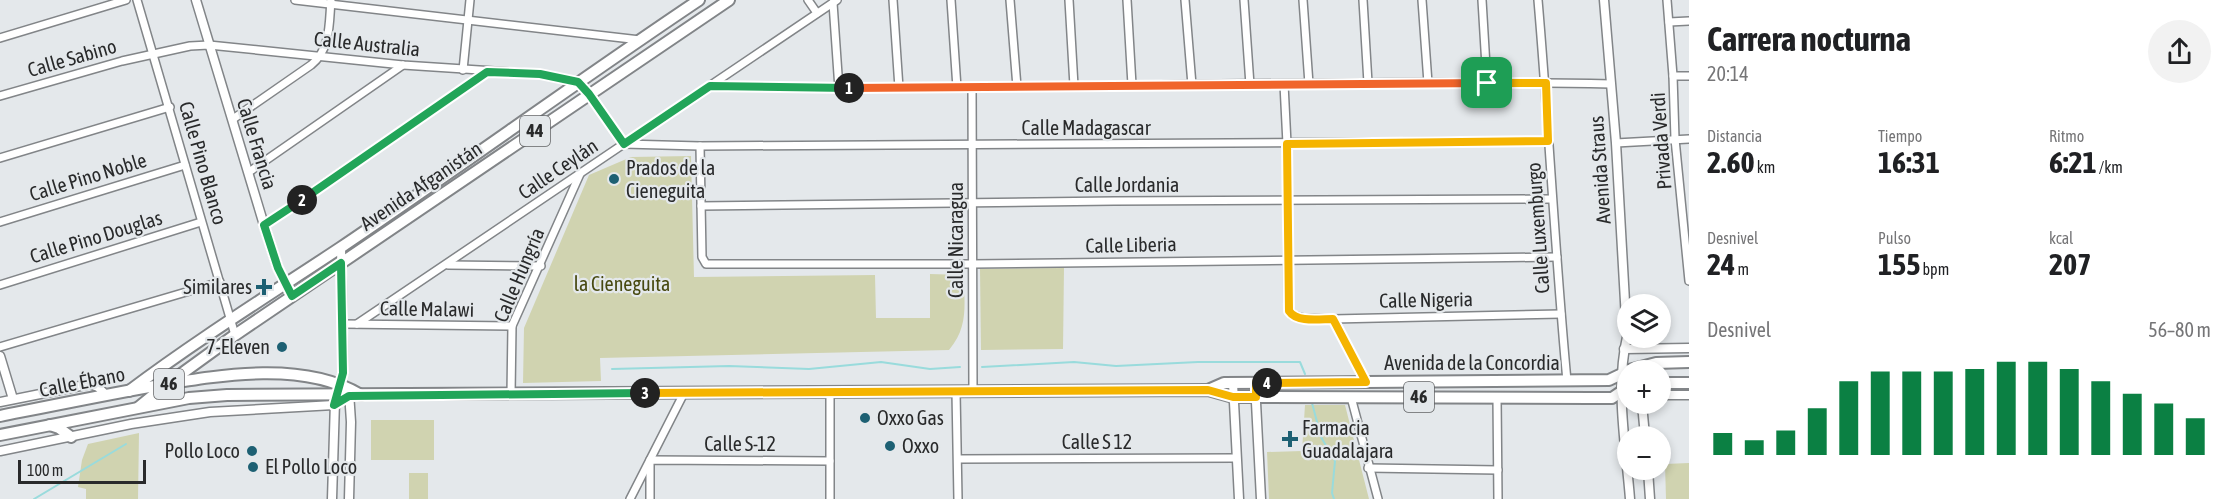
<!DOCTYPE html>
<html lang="es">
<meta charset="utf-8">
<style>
body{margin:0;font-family:"Asap Condensed",sans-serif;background:#f2f2f2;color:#202124;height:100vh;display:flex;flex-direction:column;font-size:22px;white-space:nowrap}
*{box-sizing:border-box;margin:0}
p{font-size:20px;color:#757577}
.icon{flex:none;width:33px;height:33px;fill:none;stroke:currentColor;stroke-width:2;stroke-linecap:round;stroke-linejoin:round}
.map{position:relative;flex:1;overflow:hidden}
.sheet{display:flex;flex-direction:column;background:#fff;width:540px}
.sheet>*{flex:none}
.buttons{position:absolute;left:1617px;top:294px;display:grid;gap:12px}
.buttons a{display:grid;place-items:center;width:54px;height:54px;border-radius:50%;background:#fff;box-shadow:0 3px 9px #0003;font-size:30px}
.scale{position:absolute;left:18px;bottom:15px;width:128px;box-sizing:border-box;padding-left:6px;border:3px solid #292a2b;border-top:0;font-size:16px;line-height:21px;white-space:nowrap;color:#292a2b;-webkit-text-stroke:4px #e4e8eb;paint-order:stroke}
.pin{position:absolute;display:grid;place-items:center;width:51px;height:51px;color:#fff;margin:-26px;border-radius:12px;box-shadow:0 3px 9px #0006}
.km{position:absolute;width:30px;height:30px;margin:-15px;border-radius:50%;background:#222;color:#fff;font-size:16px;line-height:30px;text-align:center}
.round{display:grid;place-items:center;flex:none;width:63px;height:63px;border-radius:32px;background:#f2f2f2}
.headline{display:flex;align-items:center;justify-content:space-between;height:102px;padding:0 18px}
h1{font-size:33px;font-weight:700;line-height:45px}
.stats{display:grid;grid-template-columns:repeat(3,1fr);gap:9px;height:102px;padding:6px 18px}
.stats div{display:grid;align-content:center}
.stats b{font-size:30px;font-weight:700}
.stats small{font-size:16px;font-weight:400}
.stats p{font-size:16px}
.chart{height:168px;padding:12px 18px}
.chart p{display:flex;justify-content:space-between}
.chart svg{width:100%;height:108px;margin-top:6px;stroke:#0b8043;stroke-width:6}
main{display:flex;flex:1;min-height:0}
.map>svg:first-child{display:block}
.green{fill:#d0d3b0}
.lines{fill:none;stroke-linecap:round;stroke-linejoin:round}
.stream{stroke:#99dbdc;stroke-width:2}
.minor-casing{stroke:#828588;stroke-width:10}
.tertiary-casing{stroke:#828588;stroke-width:11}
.primary-casing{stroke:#828588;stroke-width:14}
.minor{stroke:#fff;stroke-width:7}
.tertiary{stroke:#fff;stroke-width:8}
.primary{stroke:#fff;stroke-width:10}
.split-1-casing{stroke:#fff;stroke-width:12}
.split-2-casing{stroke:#fff;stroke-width:12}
.split-3-casing{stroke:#fff;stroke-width:12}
.split-4-casing{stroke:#fff;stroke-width:12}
.split-5-casing{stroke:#fff;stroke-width:12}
.split-1{stroke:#f0652b;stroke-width:8}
.split-2{stroke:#22a559;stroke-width:8}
.split-3{stroke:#22a559;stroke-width:8}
.split-4{stroke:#f5b400;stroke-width:8}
.split-5{stroke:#f5b400;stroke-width:8}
.poi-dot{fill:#1d6073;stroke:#e4e8eb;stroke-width:2}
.labels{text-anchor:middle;stroke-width:4.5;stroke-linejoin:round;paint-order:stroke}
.shield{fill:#e4e8eb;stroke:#616365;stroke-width:1.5}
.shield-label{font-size:18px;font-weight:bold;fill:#292a2b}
.street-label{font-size:20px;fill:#292a2b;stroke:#e4e8eb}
.poi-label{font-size:20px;fill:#292a2b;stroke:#e4e8eb;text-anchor:start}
.park-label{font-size:20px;fill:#474910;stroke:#e4e8eb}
</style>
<main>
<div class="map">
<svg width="1689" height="499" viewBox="0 0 1689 499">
<rect width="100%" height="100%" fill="#e4e8eb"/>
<g class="green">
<path d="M691 156 694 277 875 275 876 318H930V274L964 275C964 305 969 326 949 350L600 358 601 381 523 383 524 328 589 175 631 157Z"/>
<polygon points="1064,268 1063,349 981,350 980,269"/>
<polygon points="1305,405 1345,405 1369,499 1269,499 1267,452 1302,451"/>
<rect x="371" y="420" width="63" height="40"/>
<polygon points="139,433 138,499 86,499 86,489 78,487 82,460 88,444"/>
<polygon points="1689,463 1689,499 1666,499 1665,464"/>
<rect x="409" y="473" width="19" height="26"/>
</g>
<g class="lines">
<g class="stream">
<polyline points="982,367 1074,362 1116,366 1198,362 1300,362 1305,374"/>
<polyline points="612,369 729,366 809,369 881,362 930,369 960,367"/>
<polyline points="1312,403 1321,437 1335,461 1332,493 1334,499"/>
<polyline points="34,499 126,444"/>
</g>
<defs>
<g id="minor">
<polyline points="137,0 235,335"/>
<polyline points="295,0 640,40"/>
<polyline points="808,0 817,13"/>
<polyline points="893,0 899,88"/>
<polyline points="951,0 957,88"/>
<polyline points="1010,0 1017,87"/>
<polyline points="1069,0 1074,86"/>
<polyline points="1127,0 1132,85"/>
<polyline points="1185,0 1192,85"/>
<polyline points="1244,0 1250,85"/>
<polyline points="1303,0 1309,84"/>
<polyline points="1363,0 1368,83"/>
<polyline points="1422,0 1428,83"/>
<polyline points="1482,0 1487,83"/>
<path d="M1538 0C1549 127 1555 254 1567 381"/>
<polyline points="1667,0 1673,76 1675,139 1689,281"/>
<polyline points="833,3 839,89"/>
<polyline points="1669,22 1689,21"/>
<polyline points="0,38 126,0"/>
<polyline points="463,70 470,0"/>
<polyline points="1673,76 1689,76"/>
<polyline points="1284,84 1287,144 1288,305 1292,315 1304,318 1333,319 1561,314"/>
<path d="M710 86C1010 92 1310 78 1611 84"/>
<polyline points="972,87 973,392"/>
<polyline points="0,96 122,61 190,46 209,45 403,65 540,74 578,82 589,94 624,144"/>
<path d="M233 119 311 65C331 49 329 24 331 0"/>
<polyline points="1616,143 1689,139"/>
<polyline points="624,144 700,146 1548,141"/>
<polyline points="700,146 702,257 706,264 972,264 1557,257"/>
<polyline points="0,158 170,107"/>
<polyline points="249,172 403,65"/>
<polyline points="701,206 1114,201 1552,199"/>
<polyline points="0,222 185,165"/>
<polyline points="264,225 487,72"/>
<polyline points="448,265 541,266"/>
<polyline points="0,285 201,222"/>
<polyline points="1333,319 1366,382"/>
<polyline points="343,324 512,326"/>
<polyline points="357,324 837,0"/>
<polyline points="0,347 220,282"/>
<polyline points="830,392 830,499"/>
<polyline points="956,392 958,499"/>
<polyline points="511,394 512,326 580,174"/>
<polyline points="1351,397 1378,499"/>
<polyline points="1497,398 1498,499"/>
<polyline points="958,459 1236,458"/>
<polyline points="1368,468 1498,470"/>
<polyline points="630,499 684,393"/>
<polyline points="650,499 650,460 830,461"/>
</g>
<g id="tertiary">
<polyline points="196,0 264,225 278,268 292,296"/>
<path d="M1604 0 1616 143 1627 337C1615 389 1626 447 1630 499"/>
<polyline points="1624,349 1689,348"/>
<polyline points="0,356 13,399"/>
<polyline points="1233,383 1239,499"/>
<polyline points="1255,383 1261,499"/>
<polyline points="338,388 343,373 343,359 341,247"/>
<polyline points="349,392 351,422 349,499"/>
<polyline points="1660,395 1689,395"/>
<polyline points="0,402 90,384 98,387 106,395"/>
<polyline points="1642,404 1645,436"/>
<polyline points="0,451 131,424 210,412 334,405 349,396"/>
<polyline points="1648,470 1650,499"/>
<polyline points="332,499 335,401"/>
</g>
<g id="primary">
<polyline points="1629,370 1656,363 1689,362"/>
<polyline points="1660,383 1689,383"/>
<polyline points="1208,390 1224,383 1609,380 1628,371"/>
<path d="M129 391C197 340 269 295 340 248 460 167 578 81 699 0"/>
<polyline points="139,407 166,385 235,335 729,0"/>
<path d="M0 416C50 406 99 396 149 387 215 376 301 359 361 395"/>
<polyline points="50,425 59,428 71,437"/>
<polyline points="0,435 189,398 227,395 1208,390 1233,397 1590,398 1612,398 1628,387"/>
</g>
</defs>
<use href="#minor" class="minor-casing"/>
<use href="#tertiary" class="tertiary-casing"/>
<use href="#primary" class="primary-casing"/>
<use href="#minor" class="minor"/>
<use href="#tertiary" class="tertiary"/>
<use href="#primary" class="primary"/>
</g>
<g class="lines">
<defs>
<polyline id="split-1" points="849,88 1487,83"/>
<polyline id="split-2" points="302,200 487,72 540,74 578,82 589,94 624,144 710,86 849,88"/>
<polyline id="split-3" points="302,200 264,225 278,268 292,296 341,263 343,373 334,405 349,396 645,393"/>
<polyline id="split-4" points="645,393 1208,390 1233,397 1256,397 1256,383 1267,383"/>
<path id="split-5" d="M1267 383 1366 382 1333 319C1320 319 1297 323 1289 311L1287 144 1548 141 1546 83H1487"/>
</defs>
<use href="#split-1" class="split-1-casing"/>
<use href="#split-2" class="split-2-casing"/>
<use href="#split-3" class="split-3-casing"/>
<use href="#split-4" class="split-4-casing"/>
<use href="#split-5" class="split-5-casing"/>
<use href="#split-1" class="split-1"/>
<use href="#split-2" class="split-2"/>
<use href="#split-3" class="split-3"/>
<use href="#split-4" class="split-4"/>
<use href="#split-5" class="split-5"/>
</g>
<g class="poi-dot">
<circle cx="614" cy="179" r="6"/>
<path d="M261 278h6v6h6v6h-6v6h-6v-6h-6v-6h6z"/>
<circle cx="282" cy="347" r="6"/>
<circle cx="865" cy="418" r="6"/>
<path d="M1287 430h6v6h6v6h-6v6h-6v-6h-6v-6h6z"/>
<circle cx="890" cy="446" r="6"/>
<circle cx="252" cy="451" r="6"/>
<circle cx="253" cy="467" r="6"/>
</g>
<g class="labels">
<g class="shield">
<rect x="520" y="116" width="30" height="30" rx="4.5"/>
<rect x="154" y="369" width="30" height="30" rx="4.5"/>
<rect x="1404" y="382" width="30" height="30" rx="4.5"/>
</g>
<g class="shield-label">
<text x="535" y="137">44</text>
<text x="169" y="390">46</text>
<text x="1419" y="403">46</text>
</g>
<g class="street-label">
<text transform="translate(367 44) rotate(6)" y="7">Calle Australia</text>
<text transform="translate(72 58) rotate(-16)" y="7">Calle Sabino</text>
<text x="1086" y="135">Calle Madagascar</text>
<text transform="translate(1661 141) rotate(-94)" y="7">Privada Verdi</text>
<text transform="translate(257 144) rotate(73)" y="7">Calle Francia</text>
<text transform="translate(203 163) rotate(74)" y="7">Calle Pino Blanco</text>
<text transform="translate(558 169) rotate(-34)" y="7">Calle Ceylán</text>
<text transform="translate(1600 170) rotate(-94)" y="7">Avenida Straus</text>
<text transform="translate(88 177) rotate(-17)" y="7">Calle Pino Noble</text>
<text x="1127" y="192">Calle Jordania</text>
<text transform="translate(421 186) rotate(-34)" y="7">Avenida Afganistán</text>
<text transform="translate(1538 228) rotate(-94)" y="7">Calle Luxemburgo</text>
<text transform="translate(96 237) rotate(-17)" y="7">Calle Pino Douglas</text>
<text transform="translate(956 240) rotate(-90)" y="7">Calle Nicaragua</text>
<text transform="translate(1131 245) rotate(-1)" y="7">Calle Liberia</text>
<text transform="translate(519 275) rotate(-67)" y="7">Calle Hungría</text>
<text transform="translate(1426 300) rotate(-1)" y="7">Calle Nigeria</text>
<text transform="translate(427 309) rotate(1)" y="7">Calle Malawi</text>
<text x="1472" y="370">Avenida de la Concordia</text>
<text transform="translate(82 382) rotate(-11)" y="7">Calle Ébano</text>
<text x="1097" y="449">Calle S 12</text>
<text x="740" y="451">Calle S-12</text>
</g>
<g class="poi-label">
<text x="626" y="175">Prados de la<tspan x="626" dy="23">Cieneguita</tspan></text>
<text x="252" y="294" text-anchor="end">Similares</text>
<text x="270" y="354" text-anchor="end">7-Eleven</text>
<text x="877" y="425">Oxxo Gas</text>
<text x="1302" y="435">Farmacia<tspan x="1302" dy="23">Guadalajara</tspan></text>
<text x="902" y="453">Oxxo</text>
<text x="240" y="458" text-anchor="end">Pollo Loco</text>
<text x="265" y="474">El Pollo Loco</text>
</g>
<g class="park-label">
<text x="622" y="291">la Cieneguita</text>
</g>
</g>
</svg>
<div class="buttons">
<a><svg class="icon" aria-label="layers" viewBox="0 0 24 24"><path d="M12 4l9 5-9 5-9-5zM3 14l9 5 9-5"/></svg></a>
<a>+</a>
<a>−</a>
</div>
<div class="scale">100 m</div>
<div class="pin" style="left:1487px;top:83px;background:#1e9e55"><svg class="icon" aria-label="arrive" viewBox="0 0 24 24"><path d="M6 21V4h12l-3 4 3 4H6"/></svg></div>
<b class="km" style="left:849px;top:88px">1</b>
<b class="km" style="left:302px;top:200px">2</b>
<b class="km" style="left:645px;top:393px">3</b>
<b class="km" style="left:1267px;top:383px">4</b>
</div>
<section class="sheet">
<div class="headline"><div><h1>Carrera nocturna</h1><p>20:14</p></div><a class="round"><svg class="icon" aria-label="share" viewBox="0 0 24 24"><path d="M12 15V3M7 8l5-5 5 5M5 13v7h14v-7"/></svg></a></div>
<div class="stats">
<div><p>Distancia</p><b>2.60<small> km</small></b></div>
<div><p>Tiempo</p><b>16:31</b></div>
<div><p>Ritmo</p><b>6:21<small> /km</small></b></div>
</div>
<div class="stats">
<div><p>Desnivel</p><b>24<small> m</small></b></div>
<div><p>Pulso</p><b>155<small> bpm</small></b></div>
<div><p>kcal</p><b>207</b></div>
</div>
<div class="chart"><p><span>Desnivel</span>56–80 m</p>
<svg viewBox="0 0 160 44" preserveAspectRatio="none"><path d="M5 44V35M15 44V38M25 44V34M35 44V25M45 44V14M55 44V10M65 44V10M75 44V10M85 44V9M95 44V6M105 44V6M115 44V9M125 44V14M135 44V19M145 44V23M155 44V29"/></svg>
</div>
</section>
</main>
